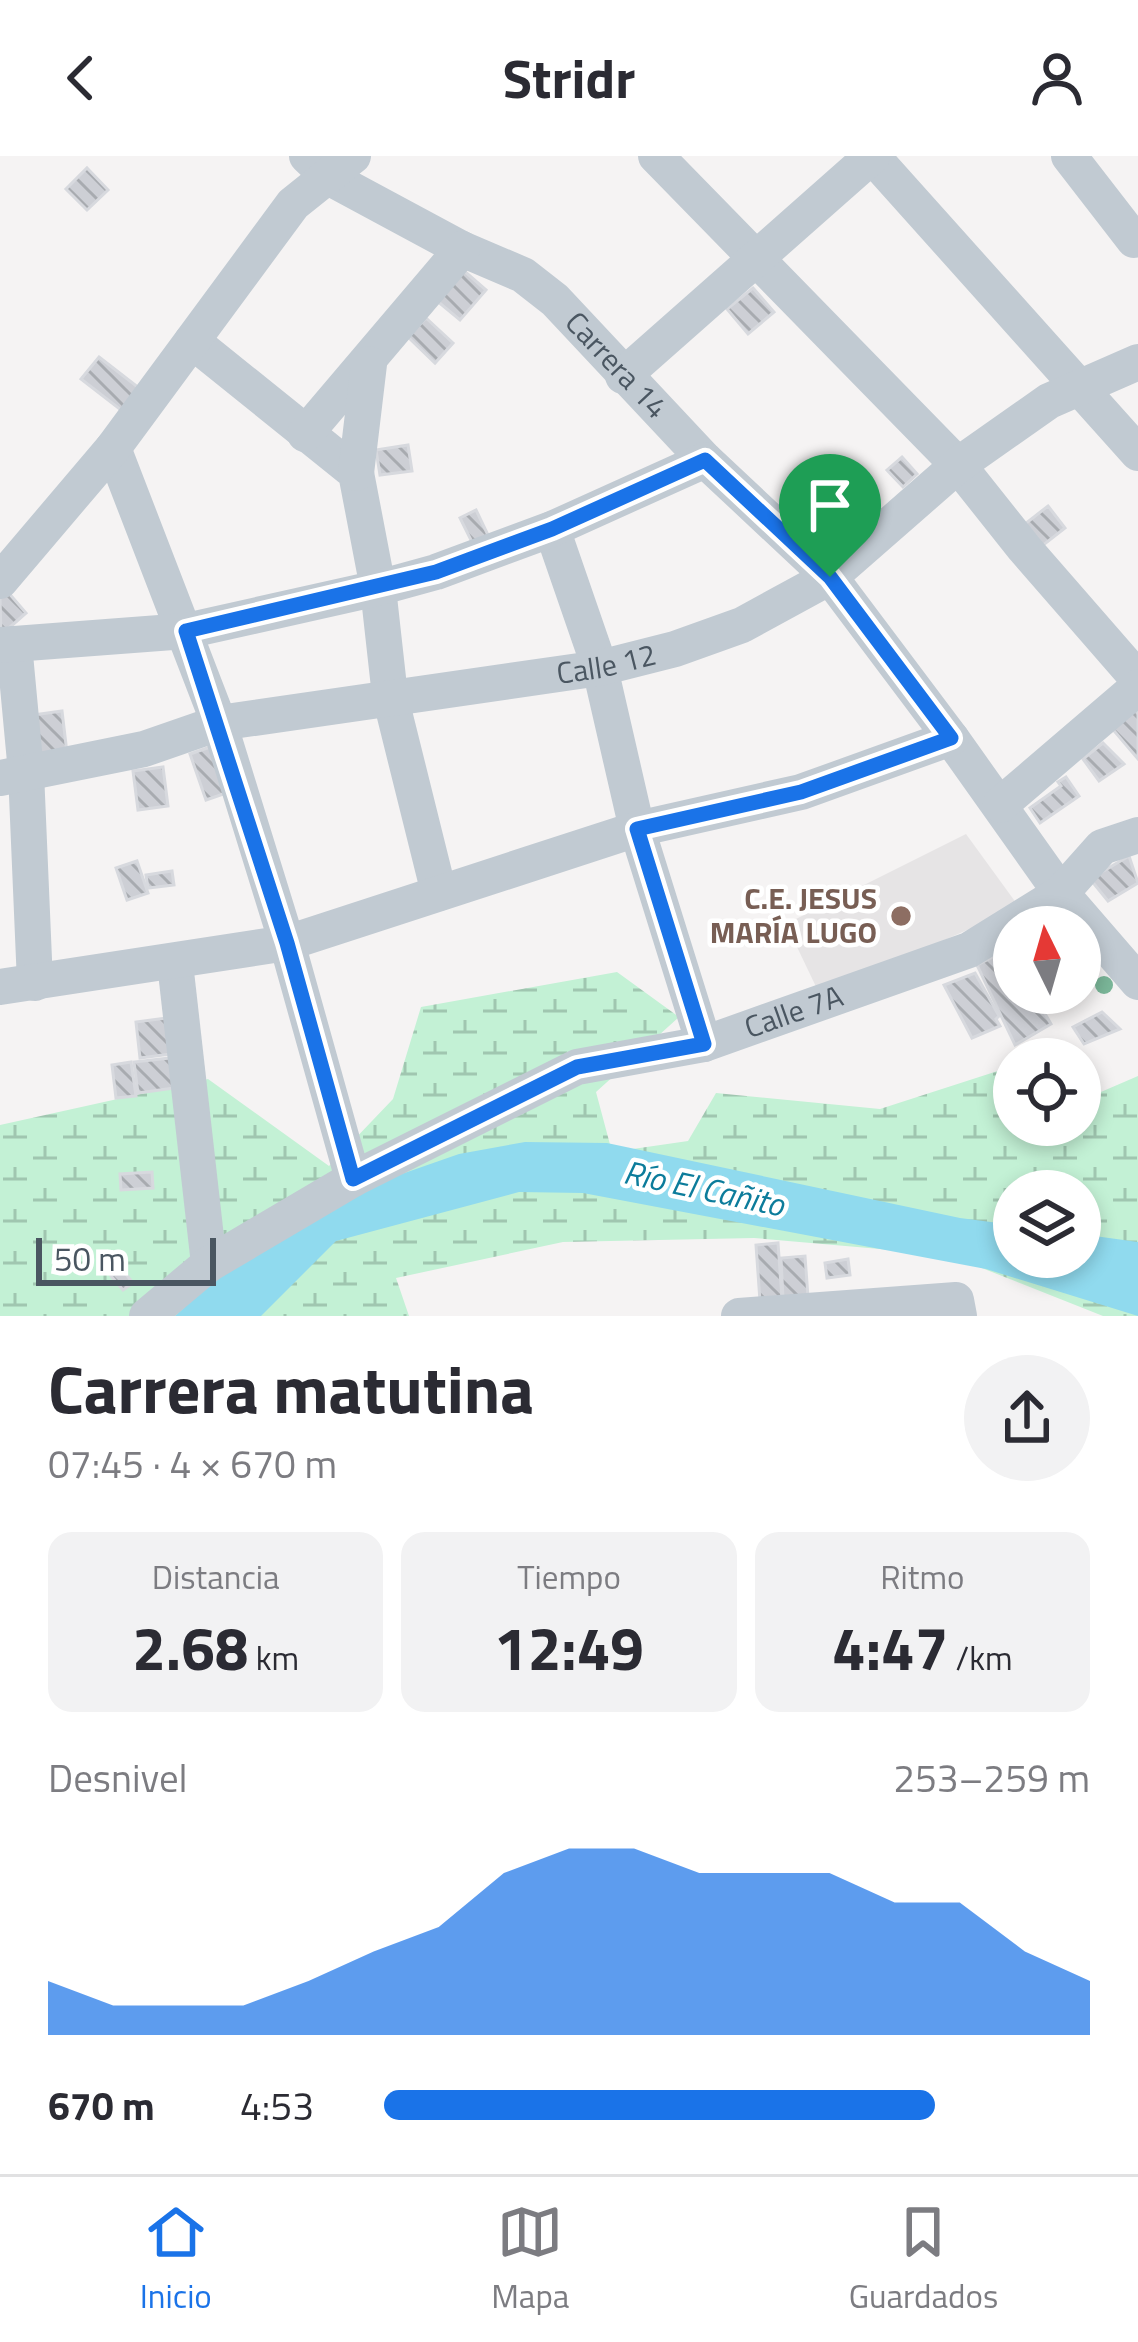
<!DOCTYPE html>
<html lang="es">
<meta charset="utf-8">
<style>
body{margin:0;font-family:"Titillium Web",sans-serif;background:#f2f2f3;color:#2b2b33;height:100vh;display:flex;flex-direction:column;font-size:45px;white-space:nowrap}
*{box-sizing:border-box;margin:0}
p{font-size:39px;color:#7c7c81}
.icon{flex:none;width:66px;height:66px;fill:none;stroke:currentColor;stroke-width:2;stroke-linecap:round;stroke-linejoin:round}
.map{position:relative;height:1160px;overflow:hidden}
.panel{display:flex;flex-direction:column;background:#fff;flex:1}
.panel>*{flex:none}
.needle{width:78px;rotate:355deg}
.buttons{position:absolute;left:993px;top:750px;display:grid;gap:24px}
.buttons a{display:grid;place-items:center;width:108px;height:108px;border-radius:50%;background:#fff;box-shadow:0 6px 18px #0003;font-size:60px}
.scale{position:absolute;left:36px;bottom:30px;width:180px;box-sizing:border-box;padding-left:12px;border:6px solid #4a5661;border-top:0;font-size:33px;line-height:42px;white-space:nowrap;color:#4a5661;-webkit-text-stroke:9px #fff;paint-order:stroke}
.pin{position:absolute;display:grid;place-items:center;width:102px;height:102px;color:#fff;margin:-123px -51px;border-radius:50% 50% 50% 0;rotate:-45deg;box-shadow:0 0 12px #0007}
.pin .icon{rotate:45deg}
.round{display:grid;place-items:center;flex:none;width:126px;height:126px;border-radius:63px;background:#f2f2f3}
.headline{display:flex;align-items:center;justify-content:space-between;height:204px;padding:0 48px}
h1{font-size:66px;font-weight:700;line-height:90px}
.metrics{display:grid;grid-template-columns:repeat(3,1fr);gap:18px;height:204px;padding:12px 48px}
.metrics div{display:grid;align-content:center;border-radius:24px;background:#f2f2f3;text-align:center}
.metrics b{font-size:60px;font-weight:700}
.metrics small{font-size:33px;font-weight:400}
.metrics p{font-size:33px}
.chart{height:336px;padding:24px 48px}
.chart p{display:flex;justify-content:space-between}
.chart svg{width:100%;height:216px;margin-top:12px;fill:#1a73e8;opacity:.7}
ul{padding:0 48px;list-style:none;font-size:39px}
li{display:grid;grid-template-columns:192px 144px 1fr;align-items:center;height:90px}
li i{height:30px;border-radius:15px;background:#1a73e8}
header{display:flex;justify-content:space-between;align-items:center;height:156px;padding:0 48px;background:#fff;font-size:54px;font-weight:700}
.menu{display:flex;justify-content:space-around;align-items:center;height:168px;border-top:3px solid #e1e1e2;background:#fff;font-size:33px;color:#7c7c81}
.menu a{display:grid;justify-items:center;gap:6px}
.menu .selected{color:#1a73e8}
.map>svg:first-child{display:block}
.education{fill:#e6e4e5}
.wetland{fill:url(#wetland-marsh);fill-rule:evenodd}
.water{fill:#90daee}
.building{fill:url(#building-back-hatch);stroke:#d7d9de;stroke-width:3}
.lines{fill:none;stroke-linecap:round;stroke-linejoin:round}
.minor{stroke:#c1cad2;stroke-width:36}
.tree{fill:#7bb799}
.route-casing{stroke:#fff;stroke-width:24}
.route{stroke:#1a73e8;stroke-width:15}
.education-dot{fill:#8d6e63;stroke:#fff;stroke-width:4.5}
.labels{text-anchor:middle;stroke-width:9;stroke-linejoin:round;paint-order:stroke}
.street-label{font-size:30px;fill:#4a5661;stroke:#fff}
.education-label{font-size:30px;font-weight:bold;fill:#785e54;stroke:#fff;text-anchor:end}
.water-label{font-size:33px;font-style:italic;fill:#0c7c9b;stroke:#fff}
</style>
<header><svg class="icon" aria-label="back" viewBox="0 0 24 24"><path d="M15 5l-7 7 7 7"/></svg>Stridr<svg class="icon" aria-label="person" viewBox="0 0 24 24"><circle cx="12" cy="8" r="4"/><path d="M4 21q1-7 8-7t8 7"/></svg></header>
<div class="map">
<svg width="1138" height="1160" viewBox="0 0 1138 1160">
<defs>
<pattern id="wetland-marsh" width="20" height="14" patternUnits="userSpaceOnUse" patternTransform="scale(3)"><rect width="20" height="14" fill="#c3f1d5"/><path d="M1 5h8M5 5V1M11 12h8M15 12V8" fill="none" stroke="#a0c6b0"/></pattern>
<pattern id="building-back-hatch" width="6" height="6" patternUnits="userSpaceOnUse" patternTransform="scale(3)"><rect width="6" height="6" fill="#cdcfd5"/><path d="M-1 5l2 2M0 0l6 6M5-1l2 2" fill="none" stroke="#a8abb0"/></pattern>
</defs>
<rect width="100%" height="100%" fill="#f5f3f3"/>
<polygon class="education" points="966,678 1019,751 820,839 786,768"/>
<path class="wetland" d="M617 816 679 861 596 936 612 996 688 985 716 937 880 953 1007 912 1014 917V969H1080V945L1138 920V1160H1103L949 1099 754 1082 563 1086 396 1122 409 1160H0V969L208 923 329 1010 393 943 421 851ZM1014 1035H1080V1101H1014Z"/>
<polygon class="water" points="525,986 607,987 960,1062 1014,1069 1014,1101 1080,1101 1080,1078 1138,1086 1138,1160 986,1113 583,1037 519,1036 336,1085 261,1160 175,1160 239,1102 373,1028 459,998"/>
<g class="building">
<polygon points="87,12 108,34 87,54 66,33"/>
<polygon points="463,114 486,134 460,164 436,144"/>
<polygon points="753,132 774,156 748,178 727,153"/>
<polygon points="426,162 453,187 435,207 408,181"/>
<polygon points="99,201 139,232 121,254 81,223"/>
<polygon points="408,289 412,315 380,319 376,294"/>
<polygon points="902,301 917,318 903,331 887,314"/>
<polygon points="1048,350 1065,372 1042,390 1025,368"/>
<polygon points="476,354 488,379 472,386 460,362"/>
<polygon points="7,435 26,457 1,479 0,441"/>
<polygon points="1138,549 1138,603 1110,570"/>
<polygon points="62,555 67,597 38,601 33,559"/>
<polygon points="1103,587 1124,608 1099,625 1083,603"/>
<polygon points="213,590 229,636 206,644 190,598"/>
<polygon points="163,611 168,650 138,654 133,615"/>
<polygon points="1066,621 1079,640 1040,667 1030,652 1061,630 1058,626"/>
<polygon points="1129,700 1138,727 1108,745 1090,723"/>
<polygon points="137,705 148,737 127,744 116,712"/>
<polygon points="172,715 174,729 148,732 146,719"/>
<polygon points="1007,794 1014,806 1014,837 1033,837 1051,868 1015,889 977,809"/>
<polygon points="975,817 999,860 996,863 1000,870 972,882 944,829"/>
<polygon points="1102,856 1120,873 1084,888 1073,871"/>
<polygon points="174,861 178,897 140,902 136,866"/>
<polygon points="170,902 174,932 138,937 134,906"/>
<polygon points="131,906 136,940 116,942 112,909"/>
<polygon points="152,1016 153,1032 121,1034 120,1018"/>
<polygon points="778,1087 782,1143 760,1145 756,1089"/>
<polygon points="805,1100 808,1141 783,1142 781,1102"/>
<polygon points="848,1103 850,1119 827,1122 825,1107"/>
<polygon points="121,1112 133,1127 123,1134 111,1120"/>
</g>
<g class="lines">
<g class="minor">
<path id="s1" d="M307 0 330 22 462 93 523 119 555 144 705 304 830 421 951 582 1061 737 1138 826"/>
<polyline points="656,0 958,309 1024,392 1138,523"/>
<polyline points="872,0 1138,297"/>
<polyline points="1069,0 1134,84 1138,83"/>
<polyline points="192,185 356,317 378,432 390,540 439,737"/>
<polyline points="623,220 872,0"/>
<polyline points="305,278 462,93"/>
<polyline points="113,292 219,567 287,787 353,1023"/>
<polyline points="356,317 369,208"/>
<polyline points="552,373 600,512 637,673 704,888"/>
<polyline points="0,425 113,292 293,48 353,0"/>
<polyline points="14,488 26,616 35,827"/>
<polyline points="0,489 186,475 378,432 436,416 552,373 705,304"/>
<path id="s2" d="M0 622 144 593 219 567 600 512 675 493 742 469 830 421 958 309 1049 245 1138 206"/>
<polyline points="1000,649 1138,531"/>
<polyline points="175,807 209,1108"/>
<polyline points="0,831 287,787 637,673 801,636 951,582"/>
<path id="s3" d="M147 1160 209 1108 353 1023 577 911 704 888 969 794 1061 737 1102 691 1138 679"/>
<polyline points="739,1160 956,1144 959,1160"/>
</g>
</g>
<circle class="tree" cx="1104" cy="829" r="9"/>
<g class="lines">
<defs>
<polygon id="route" points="705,304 830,421 951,582 801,636 637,673 704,888 577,911 353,1023 287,787 186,475 436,416 552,373"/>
</defs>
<use href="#route" class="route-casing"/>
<use href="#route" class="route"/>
</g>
<circle class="education-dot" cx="901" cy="760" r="12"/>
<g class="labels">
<g class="street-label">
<text dy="10" stroke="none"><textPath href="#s1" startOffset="378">Carrera 14</textPath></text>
<text dy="10" stroke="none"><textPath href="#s2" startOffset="618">Calle 12</textPath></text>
<text dy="10" stroke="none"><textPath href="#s3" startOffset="723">Calle 7A</textPath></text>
</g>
<g class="education-label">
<text x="877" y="753">C.E. JESUS<tspan x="877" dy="34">MARÍA LUGO</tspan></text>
</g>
<g class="water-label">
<text transform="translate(704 1032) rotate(12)" y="12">Río El Cañito</text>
</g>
</g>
</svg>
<div class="buttons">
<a><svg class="needle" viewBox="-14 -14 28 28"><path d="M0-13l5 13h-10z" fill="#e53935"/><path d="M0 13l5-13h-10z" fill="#7c7c81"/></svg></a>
<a><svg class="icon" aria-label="locate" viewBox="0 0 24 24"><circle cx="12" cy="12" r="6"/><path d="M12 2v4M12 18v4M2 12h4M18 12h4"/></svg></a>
<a><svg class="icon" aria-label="layers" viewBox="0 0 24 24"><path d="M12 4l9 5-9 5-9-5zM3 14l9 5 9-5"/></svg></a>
</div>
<div class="scale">50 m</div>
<div class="pin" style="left:830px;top:421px;background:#1e9e55"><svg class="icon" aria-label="arrive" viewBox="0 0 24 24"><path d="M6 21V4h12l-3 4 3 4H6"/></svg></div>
</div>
<section class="panel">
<div class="headline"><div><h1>Carrera matutina</h1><p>07:45 · 4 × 670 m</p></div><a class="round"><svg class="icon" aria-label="share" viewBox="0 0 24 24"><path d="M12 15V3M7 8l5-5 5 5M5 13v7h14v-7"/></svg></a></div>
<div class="metrics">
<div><p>Distancia</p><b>2.68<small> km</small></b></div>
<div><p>Tiempo</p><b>12:49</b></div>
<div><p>Ritmo</p><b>4:47<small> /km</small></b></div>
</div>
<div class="chart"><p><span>Desnivel</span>253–259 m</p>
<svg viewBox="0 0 160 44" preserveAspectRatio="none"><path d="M0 44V33L10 38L20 38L30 38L40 33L50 27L60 22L70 11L80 6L90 6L100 11L110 11L120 11L130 17L140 17L150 27L160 33V44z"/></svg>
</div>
<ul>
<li><b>670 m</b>4:53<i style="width:78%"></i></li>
</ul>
</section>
<nav class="menu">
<a class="selected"><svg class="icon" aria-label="home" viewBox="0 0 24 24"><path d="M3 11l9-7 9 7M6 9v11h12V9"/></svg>Inicio</a>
<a><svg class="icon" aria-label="map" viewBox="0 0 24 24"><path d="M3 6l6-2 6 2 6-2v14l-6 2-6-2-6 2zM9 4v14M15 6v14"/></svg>Mapa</a>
<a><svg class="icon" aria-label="saved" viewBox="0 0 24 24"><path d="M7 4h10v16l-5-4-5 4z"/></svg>Guardados</a>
</nav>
